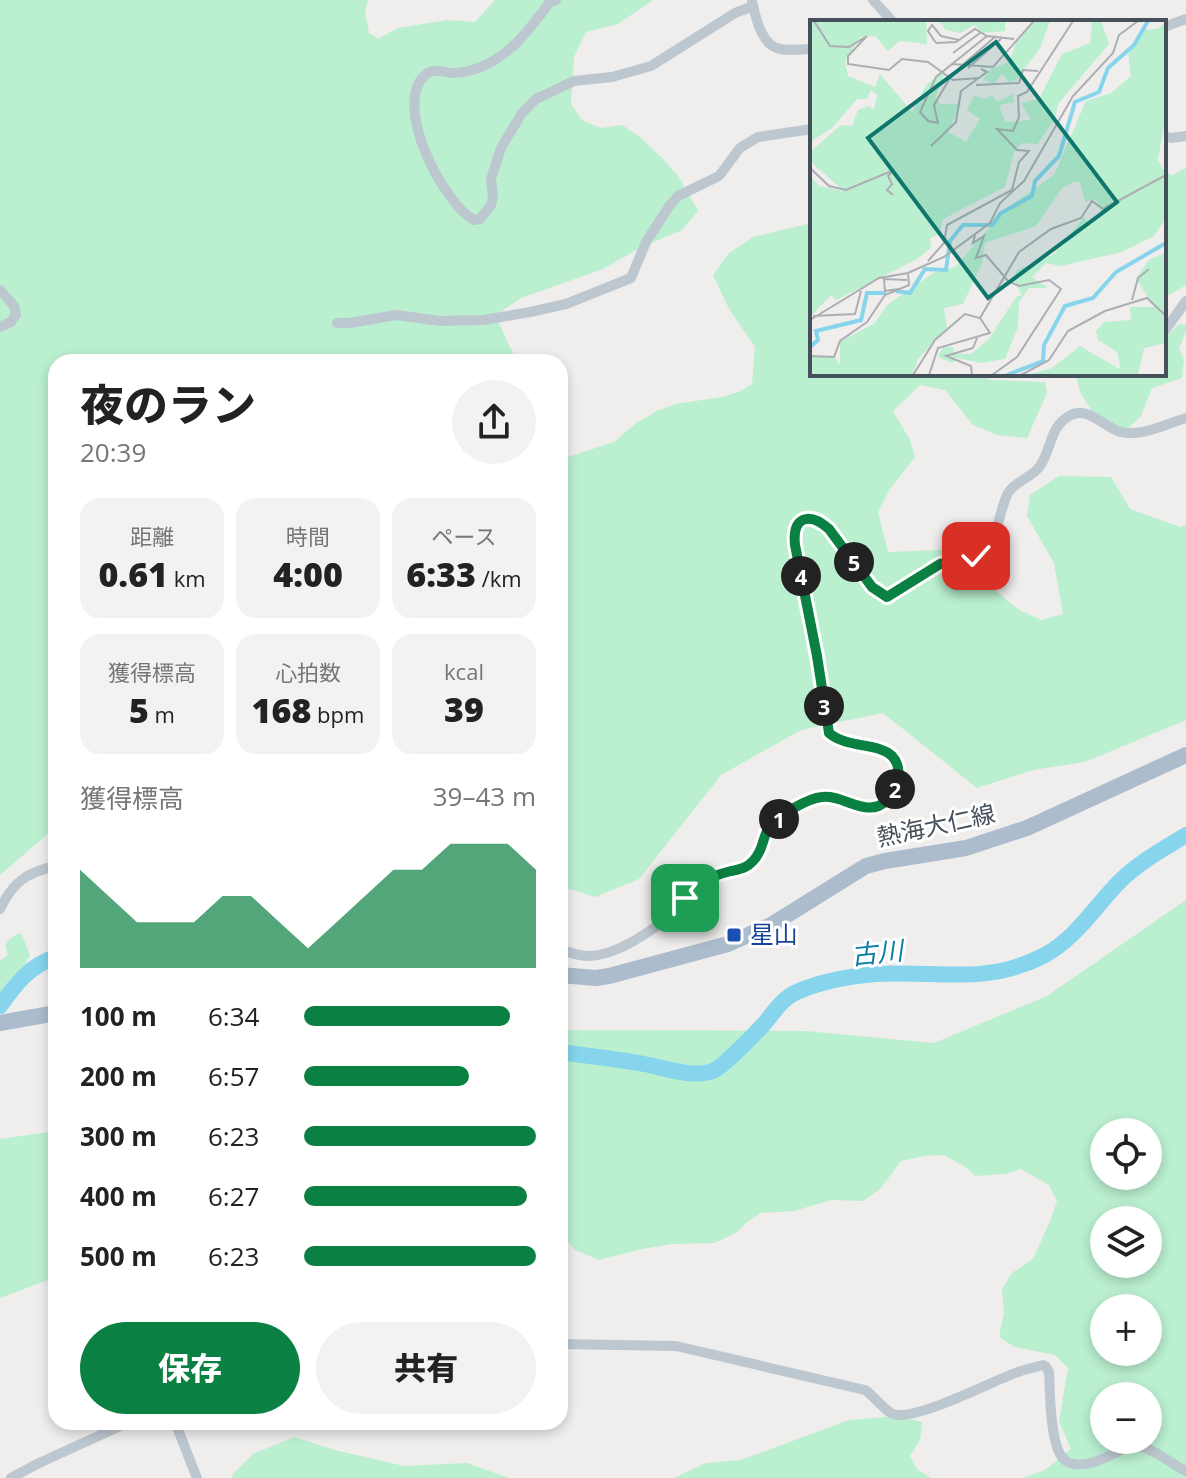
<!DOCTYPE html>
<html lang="ja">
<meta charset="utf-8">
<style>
body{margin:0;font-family:"Open Sans","Noto Sans JP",sans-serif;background:#f2f2f2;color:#222;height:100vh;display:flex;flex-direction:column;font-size:30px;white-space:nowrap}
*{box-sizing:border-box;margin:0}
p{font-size:26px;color:#767676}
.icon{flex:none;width:44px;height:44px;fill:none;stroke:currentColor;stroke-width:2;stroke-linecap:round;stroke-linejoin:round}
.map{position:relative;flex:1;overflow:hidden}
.side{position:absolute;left:48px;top:354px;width:520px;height:1076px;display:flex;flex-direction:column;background:#fff;border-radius:24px;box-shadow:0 4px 12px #0003}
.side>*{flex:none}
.tools{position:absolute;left:1090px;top:1118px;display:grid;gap:16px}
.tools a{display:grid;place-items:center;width:72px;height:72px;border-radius:50%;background:#fff;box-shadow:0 4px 12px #0003;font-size:40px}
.pin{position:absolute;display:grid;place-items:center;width:68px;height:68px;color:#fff;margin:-34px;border-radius:16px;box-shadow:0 4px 12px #0006}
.km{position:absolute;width:40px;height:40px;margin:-20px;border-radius:50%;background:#222;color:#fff;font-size:22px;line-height:40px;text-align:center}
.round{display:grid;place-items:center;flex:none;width:84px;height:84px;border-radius:42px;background:#f2f2f2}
.headline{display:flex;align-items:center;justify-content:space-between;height:136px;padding:0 32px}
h1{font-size:44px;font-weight:800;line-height:60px}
.metrics{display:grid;grid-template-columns:repeat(3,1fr);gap:12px;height:136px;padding:8px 32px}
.metrics div{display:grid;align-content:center;border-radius:20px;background:#f2f2f2;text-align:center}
.metrics b{font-size:34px;font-weight:800}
.metrics small{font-size:22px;font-weight:400}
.metrics p{font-size:22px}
.chart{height:224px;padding:16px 32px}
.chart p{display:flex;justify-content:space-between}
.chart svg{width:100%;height:144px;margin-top:8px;fill:#0b8043;opacity:.7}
.action{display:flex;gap:16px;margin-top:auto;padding:16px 32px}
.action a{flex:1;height:92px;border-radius:48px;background:#0b8043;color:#fff;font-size:32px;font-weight:800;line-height:92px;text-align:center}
.action a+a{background:#f2f2f2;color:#222}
ul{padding:0 32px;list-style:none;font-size:26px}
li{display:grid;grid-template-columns:128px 96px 1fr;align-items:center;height:60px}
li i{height:20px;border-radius:10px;background:#0b8043}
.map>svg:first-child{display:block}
.green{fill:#baefd0;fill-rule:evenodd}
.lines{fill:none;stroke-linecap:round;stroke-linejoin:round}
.river{stroke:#86d5ed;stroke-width:16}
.minor{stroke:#bdc7d0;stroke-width:10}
.primary{stroke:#acbccd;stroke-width:16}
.route-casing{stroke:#fff;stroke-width:16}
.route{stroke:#0b8043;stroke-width:10}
.transit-dot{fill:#1a4fb4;stroke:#fff;stroke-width:3}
.labels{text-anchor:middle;stroke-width:6;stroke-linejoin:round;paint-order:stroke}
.street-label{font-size:24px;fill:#45505b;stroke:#fff}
.transit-label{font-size:24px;fill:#164399;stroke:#fff;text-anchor:start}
.water-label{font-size:26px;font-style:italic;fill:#097ea2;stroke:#fff}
.inset-river{fill:none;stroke:#86d5ed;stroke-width:4}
.inset-road{fill:none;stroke:#acaeb3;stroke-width:2}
.view{fill:#0f766e;fill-opacity:0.15;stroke:#0f766e;stroke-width:4}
.inset-edge{fill:none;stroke:#45505b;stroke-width:4}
</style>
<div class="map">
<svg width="1186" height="1478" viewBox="0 0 1186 1478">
<rect width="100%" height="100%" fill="#f0eded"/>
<g class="green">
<polygon points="0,0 368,0 365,11 369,33 378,39 398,28 447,20 475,22 495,0 653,0 618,24 586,32 574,57 571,104 582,120 601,128 622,125 640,137 664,160 679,177 698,211 682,230 640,248 603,269 521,298 502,311 498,321 517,362 56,362 56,827 0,875"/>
<polygon points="1186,168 1186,285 1164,298 1164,173 1172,175"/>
<polygon points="812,223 812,374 968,374 993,380 1045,382 1047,393 1027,438 997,435 973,425 945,390 920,385 893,411 910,440 915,457 890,489 878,512 888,552 962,549 989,585 1019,610 1041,620 1063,614 1054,563 1027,516 1030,495 1059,476 1111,477 1130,509 1180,527 1186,525 1186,720 1085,762 1033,770 977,788 883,713 801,730 721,775 639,879 595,897 560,886 560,450 565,458 614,442 636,423 657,411 675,404 722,397 739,392 752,384 755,347 729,309 713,275 728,254 753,237"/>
<polygon points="1179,324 1186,325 1186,331 1179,349 1184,360 1182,378 1152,388 1141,416 1125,431 1097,419 1081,394 1075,374 1164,374 1164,340"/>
<path d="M1186 900V1478H1023L1045 1470 1071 1449 1059 1421 1068 1368 1055 1355 1015 1347 999 1337 1004 1312 1002 1289 1012 1273 1033 1259 1050 1221 1057 1201 1049 1185 1021 1169 1005 1174 975 1176 967 1168 944 1155 924 1156 901 1161 880 1189 863 1201 831 1200 794 1211 761 1213 747 1222 736 1233 714 1243 673 1244 642 1249 599 1260 575 1250 560 1232V1030L805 1031 934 1043 1047 996ZM1104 1132H1148V1176H1104ZM1104 1220H1148V1264H1104ZM1104 1308H1148V1352H1104ZM1104 1396H1148V1440H1104Z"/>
<polygon points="19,933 22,935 30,955 26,962 26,967 8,991 0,998 0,961 8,955 5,946 8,940"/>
<polygon points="56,1131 56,1277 0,1298 0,1139"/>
<polygon points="898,1416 922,1422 920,1440 910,1456 917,1469 931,1478 674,1478 706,1463 741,1460 849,1420"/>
<polygon points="294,1437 335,1450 404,1466 467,1463 509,1478 232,1478 233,1474 253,1454"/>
</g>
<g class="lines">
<g class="river">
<path d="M0 1006C15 985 30 965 56 957"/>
<path d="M560 1052C588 1056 617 1059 644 1064 666 1068 687 1077 710 1072 718 1070 724 1063 730 1058 742 1047 753 1036 764 1024 775 1011 783 997 799 991 823 981 851 976 876 974 937 970 984 986 1043 956 1076 939 1096 905 1121 880 1141 861 1163 849 1186 835"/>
</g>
<g class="minor">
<path d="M556 0 549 3C526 35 498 71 454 73 444 73 433 67 425 75 392 105 443 203 474 220L480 219 491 205 493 198 491 179 501 148 522 113 536 99 574 81 612 77 651 66 735 13 753 6"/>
<polyline points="873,0 893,22"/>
<path d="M752 2C756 18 761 45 780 49 790 51 802 49 812 49"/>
<polyline points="1164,27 1186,19"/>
<polyline points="1164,136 1172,138 1186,136"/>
<polyline points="0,290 14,306 16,314 11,322 0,327"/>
<polyline points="337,323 350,323 396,315 440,321 484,320 530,312 566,304 631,278 646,242 670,205 678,196 719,176 740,148 758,137 812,129"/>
<polyline points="1164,332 1186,301"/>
<path d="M0 909C13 882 27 872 56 866"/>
<path d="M560 949C570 953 579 956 589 956 618 955 654 930 674 911 682 903 688 891 698 884 713 873 742 874 753 861 763 850 763 833 773 824 785 813 803 800 819 797 842 793 868 821 888 799 893 794 897 785 898 778 902 739 849 752 829 733L817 656 795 545 794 530 802 521C814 516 820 521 829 529L872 587 879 593 887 597 894 595C908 584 923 570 940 564 956 558 979 562 989 545 999 529 1000 509 1008 493 1016 480 1032 478 1040 466 1052 449 1049 426 1071 415 1088 406 1105 428 1121 432 1141 437 1166 424 1186 418"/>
<path d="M560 1344 676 1346 865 1390C874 1396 886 1412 893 1414 915 1422 994 1380 1018 1372 1026 1369 1035 1367 1043 1365L1046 1367 1049 1372C1050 1392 1050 1442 1062 1457 1070 1469 1091 1464 1102 1459 1113 1455 1124 1446 1137 1446 1152 1447 1171 1464 1186 1471"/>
<polyline points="175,1422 197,1478"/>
<polyline points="11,1478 37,1464 129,1422"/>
</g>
<g class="primary">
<polyline points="560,975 596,978 609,976 728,944 771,925 866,866 885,861 966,848 1027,828 1186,755"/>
<polyline points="0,1023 56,1013"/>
</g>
</g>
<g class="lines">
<defs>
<path id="route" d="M685 898C697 882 711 876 731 871 740 869 747 868 753 861 764 850 762 837 769 828 777 816 808 798 822 797 843 794 867 819 886 801 898 791 904 769 892 756 880 743 846 748 829 733L817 656 795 545C792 517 809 511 829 529L872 587 887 597 940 564 976 556"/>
</defs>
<use href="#route" class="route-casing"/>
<use href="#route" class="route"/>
</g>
<rect class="transit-dot" x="726" y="927" width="16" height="16" rx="4"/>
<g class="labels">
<g class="street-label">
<text transform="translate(936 826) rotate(-12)" y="8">熱海大仁線</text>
</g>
<g class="transit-label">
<text x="750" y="943">星山</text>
</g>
<g class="water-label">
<text transform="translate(877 953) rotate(-6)" y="9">古川</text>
</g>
</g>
<g transform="translate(810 20)">
<rect width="356" height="356" fill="#f0eded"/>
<path d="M0 1H116L117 24 90 21 78 31 65 16 50 17 35 41 38 56 65 67 70 54 102 92 117 64 131 53 134 55 125 78 131 84H151L138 112 156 122 170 99 157 90 164 76 176 79 182 75 187 82 202 74 205 82 189 85 195 102 221 100 211 83 229 79 252 34 280 23 282 1H291L299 24 248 84 245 98 228 124 212 123 204 132 195 167 133 199 129 214 120 218 121 228 107 239 26 280 21 275 0 297V156L9 166 34 171 3 144 0 132 31 105 42 106 48 90 59 86 64 90 67 75 61 70 57 79H47L22 108 0 122ZM129 1H195V11L173 13 164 5 151 13 136 10ZM226 1H240L230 28 206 60 199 62 192 54 184 64 173 59 181 49 199 42 206 23ZM356 1V94L348 140 356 154V198L344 216 312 232 251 246 236 243 222 257 238 268H219L209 282 208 307 195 339 171 343 147 338 142 343 128 337 133 327H143L144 334H161L179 319 206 277 212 275 203 259 207 250 244 234 274 197 277 202 288 196 292 188 285 179 275 182 270 162H264L252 168 226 206 175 223 172 243 153 284 134 288 137 308 108 339 102 355H0V335L25 338 30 345V322L65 303 77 285 123 253 145 247 197 188 244 155 276 81 301 73 321 56 318 31 332 10 348 9ZM356 232V323L334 328 328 355H217L242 348 270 326 311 350 307 332 288 320 286 311 294 302 321 300 320 287H344L326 258 339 240Z" fill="#baefd0"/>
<path class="inset-river" d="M86 271 100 273 115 249 136 250 140 221 153 205H182L191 193 222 176 225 161 249 136 265 82 289 72 298 48 324 25 338 1M0 327 8 320 6 311 51 300 57 273H76M197 355 233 341 234 325 255 286 283 278 306 252 356 223"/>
<path class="inset-road" d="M4 1 20 26 39 27 57 16 38 36V44L79 50 92 39 118 42 143 60 169 58M126 23 146 22 165 9 177 16 204 19M126 23 118 11 122 5 131 16 149 20M143 33 170 13M142 44 183 47 224 1M150 47 186 16M158 48 191 19M140 58 124 85 128 103 118 101 110 92 126 57 177 16M166 65 209 63 213 50 228 51M121 126 146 102 151 71 177 52 171 49M0 148 19 166 36 170 84 150 78 156 82 164 77 170 83 175M165 215 163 223 174 216 166 238 176 235 198 261 209 266 239 260 251 269 207 337 182 355M118 241 134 223 137 205 202 170 209 142 219 131 207 130 187 109 203 111 209 97 208 76 217 72 263 1M88 269 75 271 74 259 97 260M322 280 328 258 339 249M3 296 45 294 51 271M170 298 209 232 241 209 271 198 282 181 293 189 356 155M0 300 69 258 98 253 134 237 180 203 190 183 214 161 263 76 303 33 309 15 328 1M0 336 24 337 30 321 57 302 75 275 99 265 98 253M103 355 125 320 155 294 170 298 180 313 128 328 119 355M162 355 161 346 136 336 163 328 167 318M211 355 239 340 258 311 295 291 337 278 356 296"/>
<path class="view" d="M186 22 307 182 178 278 58 118Z"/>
<rect width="356" height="356" class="inset-edge"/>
</g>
</svg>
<div class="tools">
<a><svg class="icon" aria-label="locate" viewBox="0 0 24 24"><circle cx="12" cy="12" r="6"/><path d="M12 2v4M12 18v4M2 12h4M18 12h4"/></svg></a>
<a><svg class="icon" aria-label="layers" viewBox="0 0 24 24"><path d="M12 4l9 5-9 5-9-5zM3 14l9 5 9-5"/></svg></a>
<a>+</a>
<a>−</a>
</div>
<div class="pin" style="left:685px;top:898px;background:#1e9e55"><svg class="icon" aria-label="arrive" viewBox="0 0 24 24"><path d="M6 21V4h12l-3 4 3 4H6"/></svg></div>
<div class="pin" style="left:976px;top:556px;background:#d93025"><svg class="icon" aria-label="check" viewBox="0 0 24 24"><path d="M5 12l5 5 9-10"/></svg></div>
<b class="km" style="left:779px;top:819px">1</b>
<b class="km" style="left:895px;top:789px">2</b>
<b class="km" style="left:824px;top:706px">3</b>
<b class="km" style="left:801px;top:576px">4</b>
<b class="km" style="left:854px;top:562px">5</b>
<section class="side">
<div class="headline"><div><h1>夜のラン</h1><p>20:39</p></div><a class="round"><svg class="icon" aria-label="share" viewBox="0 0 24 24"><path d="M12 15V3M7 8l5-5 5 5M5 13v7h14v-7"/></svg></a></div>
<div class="metrics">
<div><p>距離</p><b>0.61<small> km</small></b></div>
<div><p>時間</p><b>4:00</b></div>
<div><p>ペース</p><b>6:33<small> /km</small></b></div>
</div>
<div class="metrics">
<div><p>獲得標高</p><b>5<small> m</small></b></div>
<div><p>心拍数</p><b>168<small> bpm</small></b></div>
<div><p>kcal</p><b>39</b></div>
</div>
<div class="chart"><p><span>獲得標高</span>39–43 m</p>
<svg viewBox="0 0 160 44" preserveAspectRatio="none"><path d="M0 44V14L10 22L20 30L30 30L40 30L50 22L60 22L70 30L80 38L90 30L100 22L110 14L120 14L130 6L140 6L150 6L160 14V44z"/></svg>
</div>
<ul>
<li><b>100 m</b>6:34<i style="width:89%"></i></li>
<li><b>200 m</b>6:57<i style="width:71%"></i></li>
<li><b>300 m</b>6:23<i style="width:100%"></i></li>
<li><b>400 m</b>6:27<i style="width:96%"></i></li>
<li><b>500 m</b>6:23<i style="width:100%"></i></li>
</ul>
<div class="action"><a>保存</a><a>共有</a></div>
</section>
</div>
